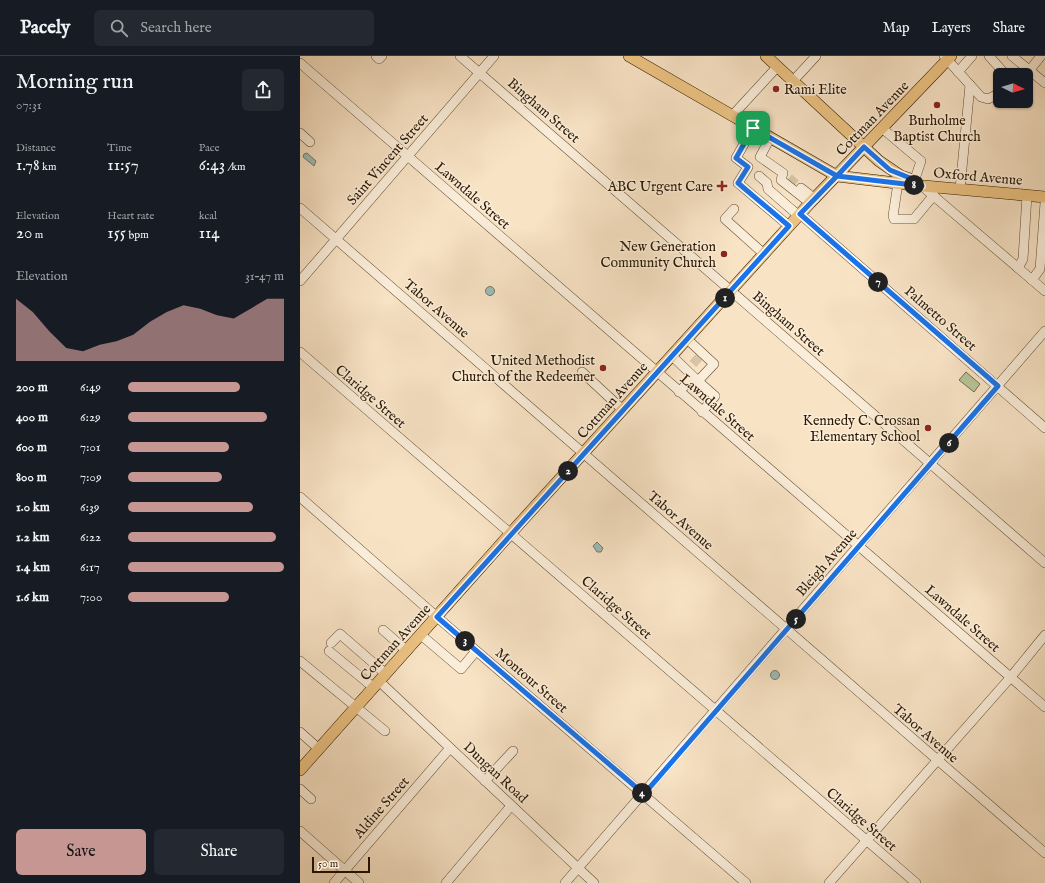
<!DOCTYPE html>
<meta charset="utf-8">
<style>
body{margin:0;font-family:"IM FELL English",serif;background:#242831;color:#f1f3f6;height:100vh;display:flex;flex-direction:column;font-size:15px;white-space:nowrap}
*{box-sizing:border-box;margin:0}
p{font-size:13px;color:#9ea1a6}
.icon{flex:none;width:22px;height:22px;fill:none;stroke:currentColor;stroke-width:2;stroke-linecap:round;stroke-linejoin:round}
.map{position:relative;flex:1;overflow:hidden}
.panel{display:flex;flex-direction:column;background:#171b24;width:300px}
.panel>*{flex:none}
.needle{width:26px;rotate:95deg}
.buttons{position:absolute;left:693px;top:12px;display:grid;gap:8px}
.buttons a{display:grid;place-items:center;width:40px;height:40px;border-radius:6px;background:#171b24;box-shadow:0 1px 3px #0004;font-size:20px}
.scale{position:absolute;left:12px;bottom:10px;width:58px;box-sizing:border-box;padding-left:4px;border:2px solid #2c1700;border-top:0;font-size:11px;line-height:14px;white-space:nowrap;color:#2c1700;-webkit-text-stroke:3px #faedd9;paint-order:stroke}
.pin{position:absolute;display:grid;place-items:center;width:34px;height:34px;color:#fff;margin:-17px;border-radius:8px;box-shadow:0 2px 6px #0006}
.km{position:absolute;width:20px;height:20px;margin:-10px;border-radius:50%;background:#222;color:#fff;font-size:11px;line-height:20px;text-align:center}
.round{display:grid;place-items:center;flex:none;width:42px;height:42px;border-radius:6px;background:#242831}
.overview{display:flex;align-items:center;justify-content:space-between;height:68px;padding:0 16px}
h1{font-size:22px;font-weight:600;line-height:30px}
.metrics{display:grid;grid-template-columns:repeat(3,1fr);gap:6px;height:68px;padding:4px 16px}
.metrics div{display:grid;align-content:center}
.metrics b{font-size:17px;font-weight:600}
.metrics small{font-size:11px;font-weight:400}
.metrics p{font-size:11px}
.chart{height:112px;padding:8px 16px}
.chart p{display:flex;justify-content:space-between}
.chart svg{width:100%;height:72px;margin-top:4px;fill:#c59692;opacity:.7}
.cta{display:flex;gap:8px;margin-top:auto;padding:8px 16px}
.cta a{flex:1;height:46px;border-radius:6px;background:#c59692;color:#111;font-size:16px;font-weight:600;line-height:46px;text-align:center}
.cta a+a{background:#242831;color:#f1f3f6}
ul{padding:0 16px;list-style:none;font-size:13px}
li{display:grid;grid-template-columns:64px 48px 1fr;align-items:center;height:30px}
li i{height:10px;border-radius:5px;background:#c59692}
header{display:flex;align-items:center;gap:24px;box-sizing:border-box;height:56px;padding:0 20px;background:#171b24;border-bottom:1px solid #363941}
header strong{font-size:19px}
nav{display:flex;gap:22px;margin-inline-start:auto;font-size:14px}
.search{width:280px;height:36px;background:#242831;display:flex;align-items:center;gap:10px;box-sizing:border-box;padding:0 14px;border-radius:6px;color:#9ea1a6;font-size:15px}
main{display:flex;flex:1;min-height:0}
.map>svg:first-child{display:block}
.green{fill:#b8c598;stroke:#726e4c}
.water{fill:#9ebdb8;stroke:#707b6e}
.lines{fill:none;stroke-linecap:round;stroke-linejoin:round}
.minor-tunnel{stroke:#d9c4a7;stroke-width:9;stroke-dasharray:9 4.5;stroke-linecap:butt}
.minor-casing{stroke:#5f4a31;stroke-width:10}
.major-casing{stroke:#2c1700;stroke-width:12}
.minor{stroke:#faedd9;stroke-width:9}
.major{stroke:#ecc282;stroke-width:11}
.route-casing{stroke:#fff;stroke-width:8}
.route{stroke:#1a73e8;stroke-width:5}
.poi-dot{fill:#8f2418;stroke:#faedd9;stroke-width:1.5}
.labels{text-anchor:middle;stroke-width:3;stroke-linejoin:round;paint-order:stroke}
.poi-label{font-size:14px;fill:#2c1700;stroke:#faedd9;text-anchor:end}
.street-label{font-size:14px;fill:#2c1700;stroke:#faedd9}
</style>
<header>
<strong>Pacely</strong>
<div class="search"><svg class="icon" aria-label="search" viewBox="0 0 24 24"><circle cx="10" cy="10" r="6"/><path d="M15 15l6 6"/></svg>Search here</div>
<nav><a>Map</a><a>Layers</a><a>Share</a></nav>
</header>
<main>
<section class="panel">
<div class="overview"><div><h1>Morning run</h1><p>07:31</p></div><a class="round"><svg class="icon" aria-label="share" viewBox="0 0 24 24"><path d="M12 15V3M7 8l5-5 5 5M5 13v7h14v-7"/></svg></a></div>
<div class="metrics">
<div><p>Distance</p><b>1.78<small> km</small></b></div>
<div><p>Time</p><b>11:57</b></div>
<div><p>Pace</p><b>6:43<small> /km</small></b></div>
</div>
<div class="metrics">
<div><p>Elevation</p><b>20<small> m</small></b></div>
<div><p>Heart rate</p><b>155<small> bpm</small></b></div>
<div><p>kcal</p><b>114</b></div>
</div>
<div class="chart"><p><span>Elevation</span>31–47 m</p>
<svg viewBox="0 0 160 44" preserveAspectRatio="none"><path d="M0 44V6L10 14L20 26L30 36L40 38L50 34L60 32L70 28L80 20L90 14L100 10L110 12L120 16L130 18L140 12L150 6L160 6V44z"/></svg>
</div>
<ul>
<li><b>200 m</b>6:49<i style="width:72%"></i></li>
<li><b>400 m</b>6:29<i style="width:89%"></i></li>
<li><b>600 m</b>7:01<i style="width:65%"></i></li>
<li><b>800 m</b>7:09<i style="width:60%"></i></li>
<li><b>1.0 km</b>6:39<i style="width:80%"></i></li>
<li><b>1.2 km</b>6:22<i style="width:95%"></i></li>
<li><b>1.4 km</b>6:17<i style="width:100%"></i></li>
<li><b>1.6 km</b>7:00<i style="width:65%"></i></li>
</ul>
<div class="cta"><a>Save</a><a>Share</a></div>
</section>
<div class="map">
<svg width="745" height="827" viewBox="0 0 745 827">
<rect width="100%" height="100%" fill="#f8e3c5"/>
<filter id="stains"><feTurbulence type="fractalNoise" baseFrequency=".005" numOctaves="4"/><feColorMatrix values="0 0 0 0 .2 0 0 0 0 .09 0 0 0 0 .02 0 0 0 .5 -.17"/></filter>
<radialGradient id="worn" r=".72"><stop offset=".6" stop-color="#630" stop-opacity="0"/><stop offset="1" stop-color="#630" stop-opacity=".3"/></radialGradient>
<polygon class="green" points="666,316 680,328 674,336 659,324"/>
<g class="water">
<polygon points="7,97 16,105 14,110 3,101 4,98"/>
<circle cx="190" cy="235" r="4.5"/>
<polygon points="297,486 303,492 301,496 297,496 293,490"/>
<circle cx="475" cy="619" r="4.5"/>
</g>
<g class="lines">
<g class="minor-tunnel">
<polyline points="489,122 501,132"/>
<polyline points="393,308 399,301"/>
</g>
<defs>
<g id="minor">
<polyline points="76,0 79,3 82,0"/>
<polyline points="160,0 745,507"/>
<polyline points="644,0 681,41 688,43 696,39 700,33"/>
<polyline points="689,0 706,19"/>
<polyline points="712,0 745,27"/>
<polyline points="0,7 745,651"/>
<polyline points="729,15 741,0"/>
<polyline points="658,16 672,0"/>
<polyline points="493,25 516,0"/>
<polyline points="432,60 477,11"/>
<polyline points="453,72 436,102 448,111 438,127 489,170"/>
<polyline points="583,73 621,105 613,129"/>
<polyline points="0,77 10,86"/>
<polyline points="470,82 460,101 483,117 481,124 510,147"/>
<polyline points="459,120 467,127 468,133 499,160"/>
<polyline points="598,127 593,160 594,163 614,163 634,139"/>
<polyline points="622,130 745,235"/>
<polyline points="501,132 515,143"/>
<polyline points="660,133 670,29"/>
<polyline points="0,152 745,797"/>
<polyline points="434,153 425,163 464,198"/>
<polyline points="500,158 745,372"/>
<polyline points="718,212 723,203 727,139"/>
<polyline points="732,224 740,213 745,147"/>
<polyline points="0,225 194,0"/>
<polyline points="0,296 616,827"/>
<polyline points="372,300 398,325 414,308 387,283"/>
<polyline points="282,316 323,354"/>
<polyline points="398,325 415,340 402,356"/>
<polyline points="379,336 393,321"/>
<polyline points="0,441 137,561 446,827"/>
<polyline points="83,574 107,595"/>
<polyline points="121,579 161,613 176,595"/>
<polyline points="31,587 40,578 86,618"/>
<polyline points="29,595 74,632"/>
<polyline points="0,605 85,675"/>
<polyline points="80,626 294,827"/>
<polyline points="0,676 19,693"/>
<polyline points="185,725 213,695"/>
<polyline points="0,733 11,743"/>
<polyline points="0,775 59,827"/>
<polyline points="34,827 150,692"/>
<polyline points="146,827 211,750"/>
<polyline points="265,827 745,275"/>
<polyline points="529,827 710,622 745,579"/>
</g>
<g id="major">
<polyline points="329,0 537,120 613,129 745,141"/>
<polyline points="466,0 579,105 601,120 616,125"/>
<polyline points="0,714 210,478 510,147 651,0"/>
</g>
</defs>
<use href="#minor" class="minor-casing"/>
<use href="#major" class="major-casing"/>
<use href="#minor" class="minor"/>
<use href="#major" class="major"/>
</g>
<g class="lines">
<defs>
<polyline id="route" points="453,72 436,102 448,111 438,127 489,170 137,561 344,738 698,330 500,158 537,120 622,130 615,124 590,114 564,91 537,120 453,72"/>
</defs>
<use href="#route" class="route-casing"/>
<use href="#route" class="route"/>
</g>
<g class="poi-dot">
<circle cx="476" cy="33" r="4"/>
<circle cx="637" cy="49" r="4"/>
<path d="M420 124h4v4h4v4h-4v4h-4v-4h-4v-4h4z"/>
<circle cx="424" cy="198" r="4"/>
<circle cx="303" cy="312" r="4"/>
<circle cx="628" cy="372" r="4"/>
</g>
<g class="labels">
<g class="poi-label">
<text x="484" y="38" text-anchor="start">Rami Elite</text>
<text x="637" y="69" text-anchor="middle">Burholme<tspan x="637" dy="16">Baptist Church</tspan></text>
<text x="413" y="135">ABC Urgent Care</text>
<text x="416" y="195">New Generation<tspan x="416" dy="16">Community Church</tspan></text>
<text x="295" y="309">United Methodist<tspan x="295" dy="16">Church of the Redeemer</tspan></text>
<text x="620" y="369">Kennedy C. Crossan<tspan x="620" dy="16">Elementary School</tspan></text>
</g>
<g class="street-label">
<text transform="translate(244 54) rotate(41)" y="5">Bingham Street</text>
<text transform="translate(572 62) rotate(-46)" y="5">Cottman Avenue</text>
<text transform="translate(87 103) rotate(-49)" y="5">Saint Vincent Street</text>
<text transform="translate(678 120) rotate(5)" y="5">Oxford Avenue</text>
<text transform="translate(173 139) rotate(41)" y="5">Lawndale Street</text>
<text transform="translate(137 252) rotate(41)" y="5">Tabor Avenue</text>
<text transform="translate(641 262) rotate(41)" y="5">Palmetto Street</text>
<text transform="translate(489 267) rotate(41)" y="5">Bingham Street</text>
<text transform="translate(71 340) rotate(41)" y="5">Claridge Street</text>
<text transform="translate(312 344) rotate(-48)" y="5">Cottman Avenue</text>
<text transform="translate(418 351) rotate(41)" y="5">Lawndale Street</text>
<text transform="translate(381 464) rotate(41)" y="5">Tabor Avenue</text>
<text transform="translate(526 506) rotate(-49)" y="5">Bleigh Avenue</text>
<text transform="translate(317 551) rotate(41)" y="5">Claridge Street</text>
<text transform="translate(663 562) rotate(41)" y="5">Lawndale Street</text>
<text transform="translate(95 586) rotate(-48)" y="5">Cottman Avenue</text>
<text transform="translate(232 624) rotate(41)" y="5">Montour Street</text>
<text transform="translate(626 677) rotate(41)" y="5">Tabor Avenue</text>
<text transform="translate(196 716) rotate(43)" y="5">Dungan Road</text>
<text transform="translate(81 751) rotate(-49)" y="5">Aldine Street</text>
<text transform="translate(562 763) rotate(41)" y="5">Claridge Street</text>
</g>
</g>
<rect width="100%" height="100%" filter="url(#stains)"/>
<rect width="100%" height="100%" fill="url(#worn)"/>
</svg>
<div class="buttons">
<a><svg class="needle" viewBox="-14 -14 28 28"><path d="M0-13l5 13h-10z" fill="#e53935"/><path d="M0 13l5-13h-10z" fill="#9ea1a6"/></svg></a>
</div>
<div class="scale">50 m</div>
<div class="pin" style="left:453px;top:72px;background:#1e9e55"><svg class="icon" aria-label="arrive" viewBox="0 0 24 24"><path d="M6 21V4h12l-3 4 3 4H6"/></svg></div>
<b class="km" style="left:425px;top:242px">1</b>
<b class="km" style="left:268px;top:415px">2</b>
<b class="km" style="left:165px;top:585px">3</b>
<b class="km" style="left:342px;top:737px">4</b>
<b class="km" style="left:496px;top:563px">5</b>
<b class="km" style="left:649px;top:387px">6</b>
<b class="km" style="left:578px;top:226px">7</b>
<b class="km" style="left:614px;top:129px">8</b>
</div>
</main>
